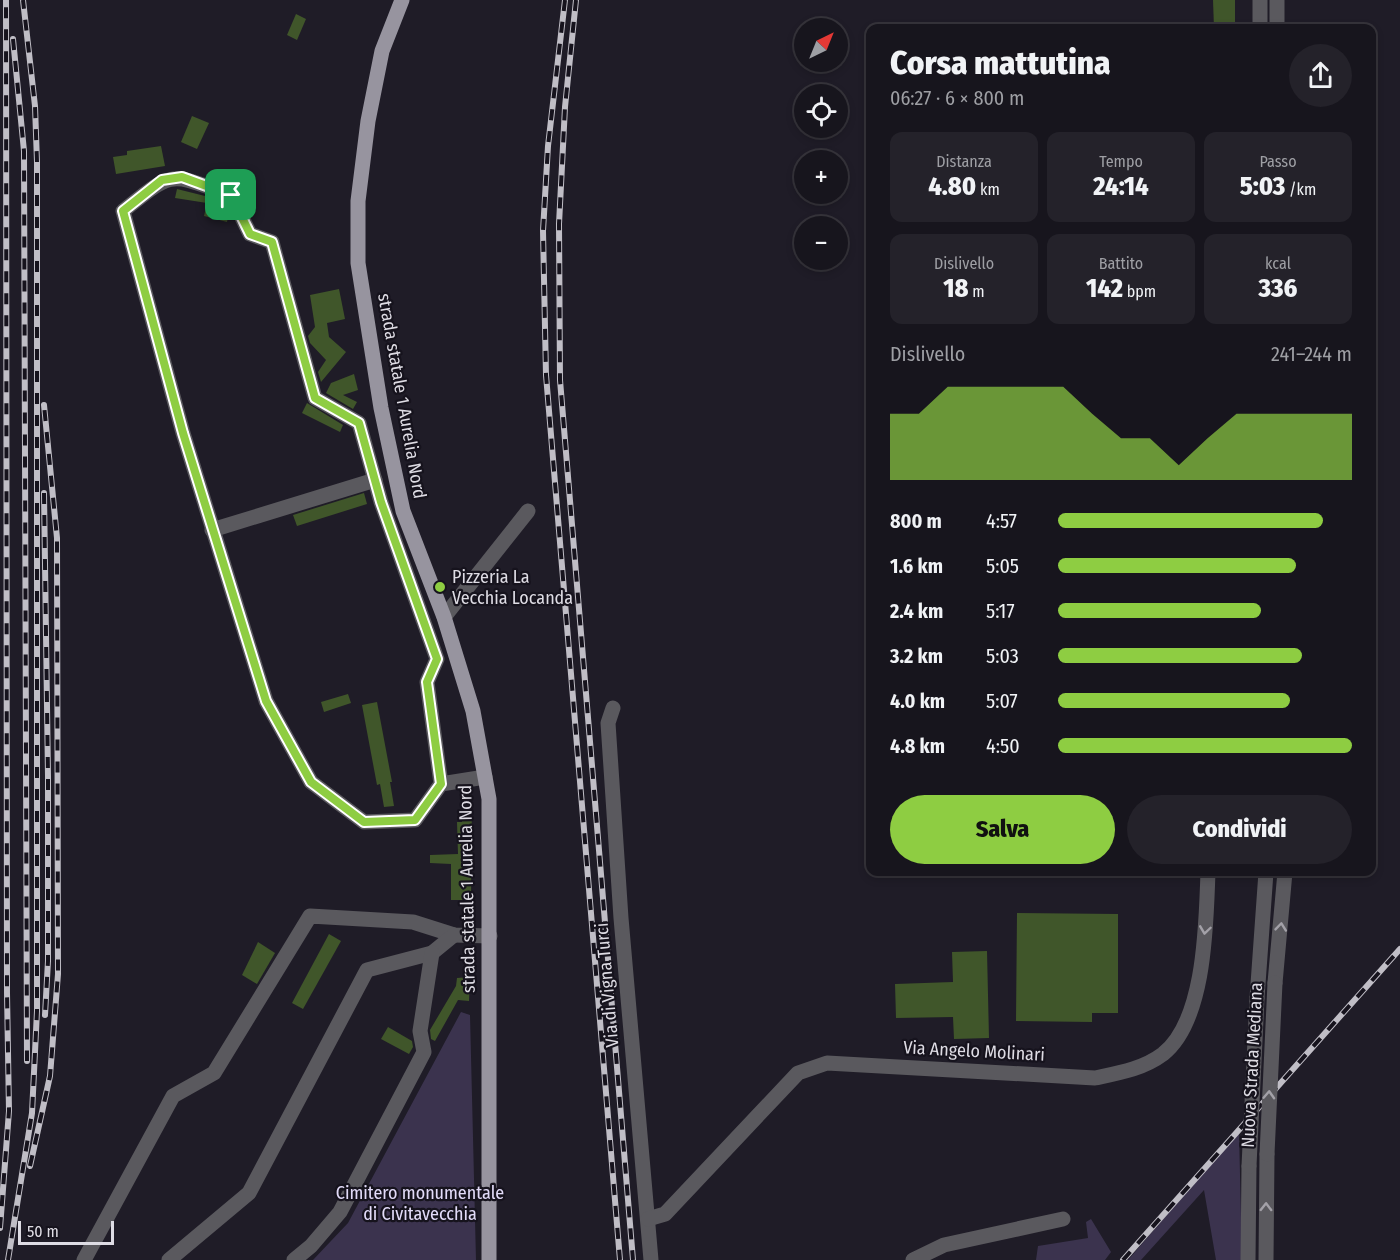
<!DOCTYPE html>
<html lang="it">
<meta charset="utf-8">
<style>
body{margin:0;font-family:"Fira Sans Condensed",sans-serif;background:#24222a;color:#f1f3f6;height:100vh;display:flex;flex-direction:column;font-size:22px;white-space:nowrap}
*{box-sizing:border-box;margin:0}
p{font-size:20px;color:#9e9fa4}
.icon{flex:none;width:33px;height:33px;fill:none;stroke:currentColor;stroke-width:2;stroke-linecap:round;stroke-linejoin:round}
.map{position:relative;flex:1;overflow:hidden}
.panel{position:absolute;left:866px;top:24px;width:510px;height:852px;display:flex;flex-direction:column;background:#17151d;border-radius:12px;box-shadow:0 3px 9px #0003,0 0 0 2px #36343b}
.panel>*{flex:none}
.needle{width:39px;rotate:43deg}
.buttons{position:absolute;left:794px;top:18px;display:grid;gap:12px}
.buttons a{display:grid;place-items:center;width:54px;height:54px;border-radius:50%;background:#17151d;box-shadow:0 3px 9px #0003,0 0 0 2px #36343b;font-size:30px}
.scale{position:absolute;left:18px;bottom:15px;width:96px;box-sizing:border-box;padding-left:6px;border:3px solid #dedce4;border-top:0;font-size:16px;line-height:21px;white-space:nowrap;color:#dedce4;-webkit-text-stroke:4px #16131d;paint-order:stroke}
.pin{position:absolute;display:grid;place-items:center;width:51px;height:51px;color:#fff;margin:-26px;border-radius:12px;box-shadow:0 3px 9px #0006}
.round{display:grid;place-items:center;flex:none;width:63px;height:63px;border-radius:32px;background:#24222a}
.overview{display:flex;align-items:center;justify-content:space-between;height:102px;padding:0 24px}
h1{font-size:33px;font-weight:800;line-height:45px}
.metrics{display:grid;grid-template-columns:repeat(3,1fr);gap:9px;height:102px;padding:6px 24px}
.metrics div{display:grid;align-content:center;border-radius:12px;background:#24222a;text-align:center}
.metrics b{font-size:26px;font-weight:800}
.metrics small{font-size:16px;font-weight:400}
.metrics p{font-size:16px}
.chart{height:168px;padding:12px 24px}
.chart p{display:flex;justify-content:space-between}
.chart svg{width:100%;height:108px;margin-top:6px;fill:#8ecd42;opacity:.7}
.action{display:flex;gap:12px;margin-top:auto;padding:12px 24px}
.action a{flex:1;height:69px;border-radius:36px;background:#8ecd42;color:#111;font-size:24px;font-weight:800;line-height:69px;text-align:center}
.action a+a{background:#24222a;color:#f1f3f6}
ul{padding:0 24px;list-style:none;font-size:20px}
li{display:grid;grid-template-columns:96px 72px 1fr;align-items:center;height:45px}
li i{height:15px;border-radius:8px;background:#8ecd42}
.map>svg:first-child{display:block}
.green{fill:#3b334e}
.building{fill:#40562a}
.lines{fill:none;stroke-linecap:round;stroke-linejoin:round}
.minor{stroke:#5a595e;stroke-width:15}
.major{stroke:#97949f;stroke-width:15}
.rail-casing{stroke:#c0bec6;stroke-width:6}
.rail{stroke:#16131d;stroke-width:4;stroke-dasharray:11;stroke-linecap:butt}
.minor-bridge{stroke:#5a595e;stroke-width:15}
.oneway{stroke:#a3a1a8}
.route-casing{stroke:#fff;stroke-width:12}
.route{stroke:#8ecd42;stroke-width:8}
.poi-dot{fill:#8ecd42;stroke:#16131d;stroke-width:2}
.labels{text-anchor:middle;stroke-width:4.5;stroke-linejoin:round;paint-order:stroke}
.street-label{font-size:18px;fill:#dedce4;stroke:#16131d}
.poi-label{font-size:18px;fill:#dedce4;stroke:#16131d;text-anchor:start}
.park-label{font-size:18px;fill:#e3dcf9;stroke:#16131d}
</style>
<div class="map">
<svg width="1400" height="1260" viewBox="0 0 1400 1260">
<rect width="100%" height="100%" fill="#1f1c27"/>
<g class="green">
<polygon points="461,1012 470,1015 476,1260 313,1260 348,1223"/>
<polygon points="1239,1131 1242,1260 1216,1260 1204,1190 1141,1260 1128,1260"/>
<polygon points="1091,1219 1111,1252 1105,1260 1036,1260 1038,1246 1088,1238 1086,1222"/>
</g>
<g class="building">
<polygon points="1213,0 1235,0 1235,28 1214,28"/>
<polygon points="296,14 306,19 297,40 287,35"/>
<polygon points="192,116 209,123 197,149 181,142"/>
<polygon points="161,146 165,166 116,174 113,157 127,155 127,151"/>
<polygon points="177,189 209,197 207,202 226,207 229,213 227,222 204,216 207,203 175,198"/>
<polygon points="339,289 345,319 327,323 329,337 346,352 321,382 318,372 326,360 310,343 308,336 315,327 310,295"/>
<polygon points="354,374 358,390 343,395 357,402 353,409 326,393 331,383"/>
<polygon points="307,403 343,425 340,432 302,413"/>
<polygon points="364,493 367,504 297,526 293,515"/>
<polygon points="348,694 351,703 324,712 321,702"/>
<polygon points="377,702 392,782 390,782 394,806 384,807 380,784 377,785 362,705"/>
<polygon points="463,790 472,796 471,900 451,900 451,864 430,863 430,855 458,854 457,822 462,822 461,791"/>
<polygon points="1017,913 1118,914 1118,1013 1092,1013 1092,1022 1016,1021"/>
<polygon points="329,934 341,941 303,1009 292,1003"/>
<polygon points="258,942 275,953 257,984 242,975"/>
<polygon points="987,951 989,1038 954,1039 953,1017 896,1018 895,984 953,982 952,952"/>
<polygon points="470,977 469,1001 458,1000 435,1041 431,1039 430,1030 456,986 457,978"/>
<polygon points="388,1027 412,1041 413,1047 409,1054 381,1039"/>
</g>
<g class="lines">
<g class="minor">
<polyline points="1277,0 1277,28"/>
<polyline points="1260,28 1260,0"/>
<polyline points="212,530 375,480"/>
<polyline points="444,617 528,511"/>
<polyline points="613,708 608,723 621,918 651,1260"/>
<path d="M441 784 415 820 364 822 311 782 266 701 183 433 123 211C175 169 169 173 231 195L250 234 272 242 315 398 359 423 381 502 437 659 427 682 441 784 485 777"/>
<polyline points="1275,983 1285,872"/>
<polyline points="1257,998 1266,872"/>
<path d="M648 1219 665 1214 798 1073 827 1063 1095 1078C1119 1073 1143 1069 1163 1054 1206 1020 1206 921 1208 872"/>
<polyline points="84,1260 173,1096 214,1073 310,916 413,922 454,935 490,936"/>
<polyline points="169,1260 249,1193 367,970 432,953 454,935"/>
<polyline points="294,1260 311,1246 340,1212 424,1052 420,1031 432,953"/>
<polyline points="913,1260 944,1245 1063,1219"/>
<polyline points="1248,1260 1249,1166"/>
<polyline points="1266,1260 1267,1154"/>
</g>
<polyline class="major" points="402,0 382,51 368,121 358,201 358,263 381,408 403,511 444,617 473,711 489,799 489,1260"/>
<defs>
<g id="rail">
<polyline points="565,0 548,146 543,231 546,375 620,1260"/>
<polyline points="576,0 565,107 559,224 560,380 633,1260"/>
<polyline points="13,39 24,151 27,1061"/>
<polyline points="44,493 48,776 48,961 45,1015"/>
<polyline points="30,1166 50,1076 58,974 57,538 44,405"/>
<polyline points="0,1228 9,1111 7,993 6,0"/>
<polyline points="8,1260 32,1113 37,1011 37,162 35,106 23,0"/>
<polyline points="1123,1260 1400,949"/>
</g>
</defs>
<use href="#rail" class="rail-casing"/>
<use href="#rail" class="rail"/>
<g class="minor-bridge">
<polyline points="1267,1154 1275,983"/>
<polyline points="1249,1166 1257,998"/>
</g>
</g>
<defs><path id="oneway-chevron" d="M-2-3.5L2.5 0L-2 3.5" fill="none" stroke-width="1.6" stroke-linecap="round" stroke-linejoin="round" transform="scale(1.5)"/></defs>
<g class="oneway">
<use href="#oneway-chevron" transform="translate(1281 927) rotate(-84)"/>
<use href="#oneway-chevron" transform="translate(1205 930) rotate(98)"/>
<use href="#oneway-chevron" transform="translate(1269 1095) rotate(-87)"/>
<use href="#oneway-chevron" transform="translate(1266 1207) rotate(-89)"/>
</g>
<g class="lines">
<defs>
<polygon id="route" points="182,177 231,195 250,234 272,242 315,398 359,423 381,502 437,659 427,682 441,784 415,820 364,822 311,782 266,701 183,433 123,211 162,180"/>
</defs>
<use href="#route" class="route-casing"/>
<use href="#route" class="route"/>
</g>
<circle class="poi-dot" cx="440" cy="587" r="6"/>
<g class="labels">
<g class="street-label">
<text transform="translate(402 396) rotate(80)" y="6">strada statale 1 Aurelia Nord</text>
<text transform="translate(467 889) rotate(-91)" y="6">strada statale 1 Aurelia Nord</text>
<text transform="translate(607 985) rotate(-95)" y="6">Via di Vigna Turci</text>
<text transform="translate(974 1051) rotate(3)" y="6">Via Angelo Molinari</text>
<text transform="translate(1252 1065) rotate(-87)" y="6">Nuova Strada Mediana</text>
</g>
<g class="poi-label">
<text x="452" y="583">Pizzeria La<tspan x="452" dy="21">Vecchia Locanda</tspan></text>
</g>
<g class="park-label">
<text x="420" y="1199">Cimitero monumentale<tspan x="420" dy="21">di Civitavecchia</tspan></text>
</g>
</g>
</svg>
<div class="buttons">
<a><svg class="needle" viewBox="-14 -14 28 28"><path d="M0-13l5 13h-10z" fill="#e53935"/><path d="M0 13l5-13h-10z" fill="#9e9fa4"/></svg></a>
<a><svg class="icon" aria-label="locate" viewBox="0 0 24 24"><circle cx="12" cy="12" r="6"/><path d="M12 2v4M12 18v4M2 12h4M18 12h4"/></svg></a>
<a>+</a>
<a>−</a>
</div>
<div class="scale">50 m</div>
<div class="pin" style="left:231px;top:195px;background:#1e9e55"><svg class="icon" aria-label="arrive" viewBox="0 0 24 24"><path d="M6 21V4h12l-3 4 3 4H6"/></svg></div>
<section class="panel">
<div class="overview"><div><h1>Corsa mattutina</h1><p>06:27 · 6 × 800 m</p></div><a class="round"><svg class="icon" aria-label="share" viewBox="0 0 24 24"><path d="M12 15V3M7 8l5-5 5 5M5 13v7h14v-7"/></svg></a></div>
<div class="metrics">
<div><p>Distanza</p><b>4.80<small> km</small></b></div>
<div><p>Tempo</p><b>24:14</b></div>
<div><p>Passo</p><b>5:03<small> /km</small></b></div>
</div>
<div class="metrics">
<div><p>Dislivello</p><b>18<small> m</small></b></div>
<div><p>Battito</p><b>142<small> bpm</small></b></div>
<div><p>kcal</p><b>336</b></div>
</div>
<div class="chart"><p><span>Dislivello</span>241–244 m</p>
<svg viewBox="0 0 160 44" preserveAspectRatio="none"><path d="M0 44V17L10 17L20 6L30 6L40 6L50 6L60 6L70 17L80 27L90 27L100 38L110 27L120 17L130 17L140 17L150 17L160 17V44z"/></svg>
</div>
<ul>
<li><b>800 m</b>4:57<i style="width:90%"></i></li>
<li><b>1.6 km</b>5:05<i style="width:81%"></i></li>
<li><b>2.4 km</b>5:17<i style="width:69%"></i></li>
<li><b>3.2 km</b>5:03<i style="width:83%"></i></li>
<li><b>4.0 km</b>5:07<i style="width:79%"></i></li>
<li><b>4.8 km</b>4:50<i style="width:100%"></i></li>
</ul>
<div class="action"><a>Salva</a><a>Condividi</a></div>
</section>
</div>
